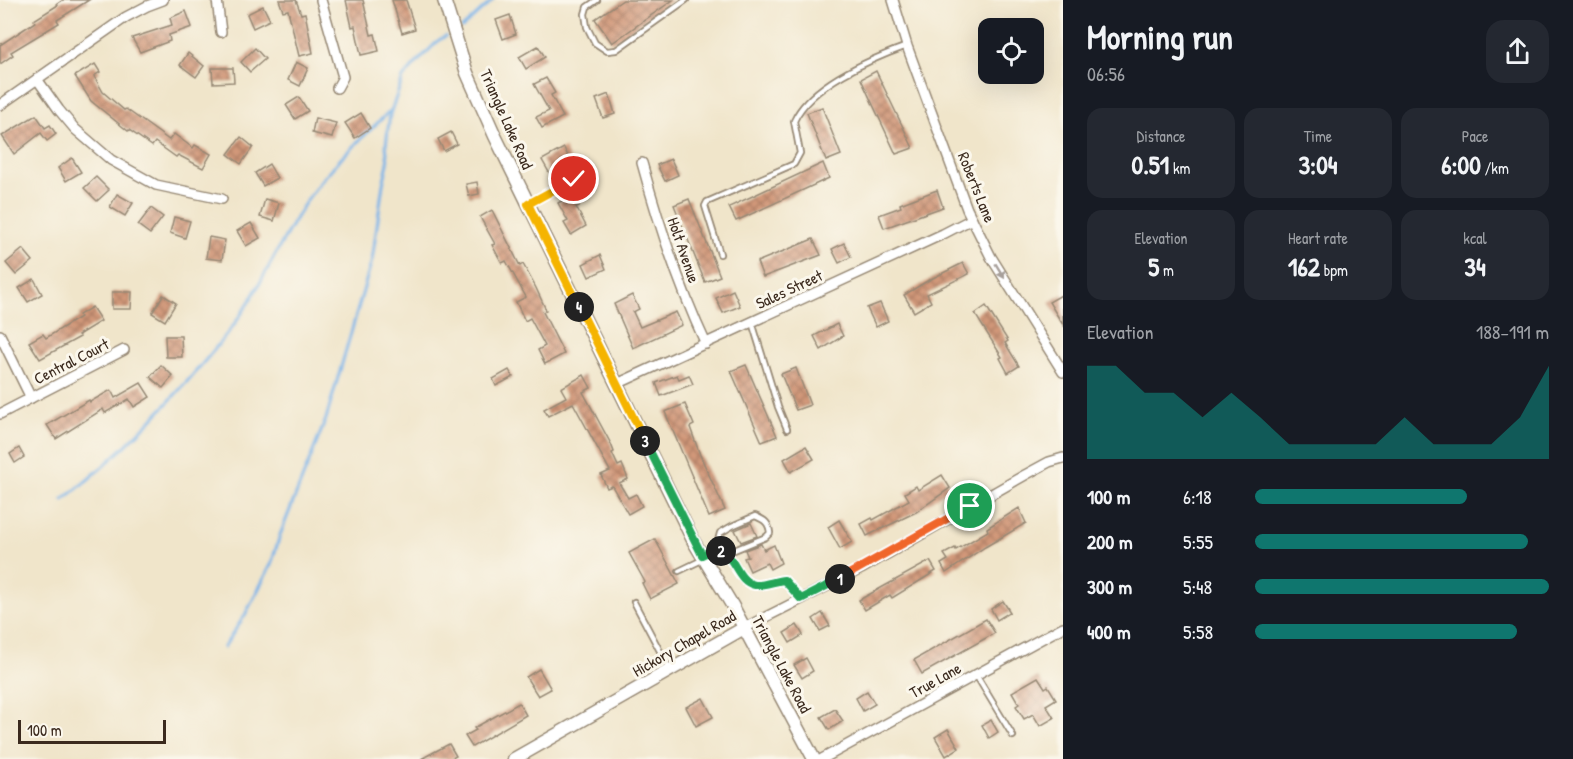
<!DOCTYPE html>
<meta charset="utf-8">
<style>
body{margin:0;font-family:"Patrick Hand",sans-serif;background:#242831;color:#f1f3f6;height:100vh;display:flex;flex-direction:column;font-size:22px;white-space:nowrap}
*{box-sizing:border-box;margin:0}
p{font-size:20px;color:#9ea1a6}
.icon{flex:none;width:33px;height:33px;fill:none;stroke:currentColor;stroke-width:2;stroke-linecap:round;stroke-linejoin:round}
.map{position:relative;flex:1;overflow:hidden}
.side{display:flex;flex-direction:column;background:#171b24;width:510px}
.side>*{flex:none}
.fabs{position:absolute;left:978px;top:18px;display:grid;gap:12px}
.fabs a{display:grid;place-items:center;width:66px;height:66px;border-radius:12px;background:#171b24;box-shadow:0 6px 24px #0002;font-size:30px}
.scale{position:absolute;left:18px;bottom:15px;width:148px;box-sizing:border-box;padding-left:6px;border:3px solid #3b2a1e;border-top:0;font-size:16px;line-height:21px;white-space:nowrap;color:#3b2a1e;-webkit-text-stroke:4px #fbf7ec;paint-order:stroke}
.pin{position:absolute;display:grid;place-items:center;width:51px;height:51px;color:#fff;margin:-26px;border:3px solid #fff;border-radius:50%;box-shadow:0 2px 6px #0007}
.km{position:absolute;width:30px;height:30px;margin:-15px;border-radius:50%;background:#222;color:#fff;font-size:16px;line-height:30px;text-align:center}
.round{display:grid;place-items:center;flex:none;width:63px;height:63px;border-radius:18px;background:#242831}
.headline{display:flex;align-items:center;justify-content:space-between;height:102px;padding:0 24px}
h1{font-size:33px;font-weight:700;line-height:45px}
.stats{display:grid;grid-template-columns:repeat(3,1fr);gap:9px;height:102px;padding:6px 24px}
.stats div{display:grid;align-content:center;border-radius:15px;background:#242831;text-align:center}
.stats b{font-size:26px;font-weight:700}
.stats small{font-size:16px;font-weight:400}
.stats p{font-size:16px}
.chart{height:168px;padding:12px 24px}
.chart p{display:flex;justify-content:space-between}
.chart svg{width:100%;height:108px;margin-top:6px;fill:#0f766e;opacity:.7}
ul{padding:0 24px;list-style:none;font-size:20px}
li{display:grid;grid-template-columns:96px 72px 1fr;align-items:center;height:45px}
li i{height:15px;border-radius:8px;background:#0f766e}
main{display:flex;flex:1;min-height:0}
.map>svg:first-child{display:block}
.lines{fill:none;stroke-linecap:round;stroke-linejoin:round}
.stream{stroke:#77b2e9;stroke-width:3}
.building{fill:url(#building-cross-hatch)}
.service-casing{stroke:#968874;stroke-width:8}
.minor-casing{stroke:#968874;stroke-width:12}
.tertiary-casing{stroke:#968874;stroke-width:15}
.service{stroke:#fff;stroke-width:4.5}
.minor{stroke:#fff;stroke-width:9}
.tertiary{stroke:#fff;stroke-width:12}
.oneway{fill:#a79f9a}
.split-1-casing{stroke:#fff;stroke-width:12}
.split-2-casing{stroke:#fff;stroke-width:12}
.split-3-casing{stroke:#fff;stroke-width:12}
.split-4-casing{stroke:#fff;stroke-width:12}
.split-5-casing{stroke:#fff;stroke-width:12}
.split-1{stroke:#f0652b;stroke-width:8}
.split-2{stroke:#22a559;stroke-width:8}
.split-3{stroke:#22a559;stroke-width:8}
.split-4{stroke:#f5b400;stroke-width:8}
.split-5{stroke:#f5b400;stroke-width:8}
.labels{text-anchor:middle;stroke-width:6;stroke-linejoin:round;paint-order:stroke}
.street-label{font-size:16px;fill:#3b2a1e;stroke:#fbf7ec}
</style>
<main>
<div class="map">
<svg width="1063" height="759" viewBox="0 0 1063 759">
<defs>
<pattern id="building-cross-hatch" width="8" height="8" patternUnits="userSpaceOnUse" patternTransform="scale(1.5)"><rect width="8" height="8" fill="#d19879"/><path d="M0 0l8 8M0 8l8-8" fill="none" stroke="#ab7c63"/></pattern>
</defs>
<rect width="100%" height="100%" fill="#fbf7ec"/>
<filter id="ink" filterUnits="userSpaceOnUse"><feTurbulence type="fractalNoise" baseFrequency=".0167" numOctaves="2"/><feDisplacementMap in="SourceGraphic" scale="12" xChannelSelector="R" yChannelSelector="G"/><feConvolveMatrix kernelMatrix="1 2 1 2 8 2 1 2 1" color-interpolation-filters="sRGB"/></filter>
<filter id="wash" filterUnits="userSpaceOnUse"><feTurbulence type="fractalNoise" baseFrequency=".008" numOctaves="4" result="noise"/><feDisplacementMap in="SourceGraphic" scale="24" xChannelSelector="R" yChannelSelector="G"/><feGaussianBlur stdDeviation="1.35" result="paint"/><feColorMatrix in="noise" values="0 0 0 0 0 0 0 0 0 0 0 0 0 0 0 0 0 1.4 0 .05"/><feComposite in="paint" operator="in"/></filter>
<g filter="url(#wash)">
<rect width="100%" height="100%" fill="#f0e5ca"/>
<g class="lines">
<g class="stream">
<polyline points="462,28 493,0"/>
<path d="M63 500C124 452 179 394 227 334 260 292 279 241 309 197 332 164 362 138 391 110"/>
<polyline points="224,647 245,615 271,565 280,535 326,419 372,260 383,184 388,163 386,145 390,114 403,78 421,58 439,40 446,36"/>
</g>
</g>
<g id="blocks">
<g class="building">
<polygon points="63,0 89,0 57,20 59,23 11,52 13,55 0,64 0,45 35,22 34,20 58,5 57,4"/>
<polygon points="279,0 296,0 301,14 305,13 313,53 299,56 288,10 283,11"/>
<polygon points="346,0 363,0 371,35 375,34 379,51 361,55 355,26 352,27"/>
<polygon points="392,0 406,0 415,29 402,33"/>
<polygon points="623,0 673,0 612,43 595,19"/>
<polygon points="263,6 270,20 253,28 247,14"/>
<polygon points="186,11 192,27 169,35 170,41 140,52 132,38 172,25 170,18"/>
<polygon points="510,15 516,34 503,39 496,20"/>
<polygon points="538,46 545,57 526,69 519,57"/>
<polygon points="255,48 265,59 250,72 241,62"/>
<polygon points="188,53 204,66 196,77 180,65"/>
<polygon points="296,62 308,68 300,86 288,80"/>
<polygon points="95,64 100,72 94,76 103,92 124,110 126,109 169,140 174,134 193,148 195,145 211,154 203,168 178,155 176,157 155,142 152,146 129,130 128,131 91,101 75,76"/>
<polygon points="212,68 233,68 234,82 213,83"/>
<polygon points="876,71 913,148 896,154 861,79"/>
<polygon points="546,78 555,93 551,95 563,117 542,128 536,117 549,111 534,84"/>
<polygon points="609,94 615,114 603,118 596,99"/>
<polygon points="299,97 308,111 295,119 286,105"/>
<polygon points="822,107 841,155 826,161 807,113"/>
<polygon points="361,113 370,128 355,138 345,123"/>
<polygon points="36,115 45,128 50,125 56,134 47,141 41,133 14,154 2,136"/>
<polygon points="315,118 336,123 332,138 312,133"/>
<polygon points="451,132 457,144 444,151 438,139"/>
<polygon points="241,137 253,147 241,164 228,154"/>
<polygon points="564,148 571,162 550,174 542,160"/>
<polygon points="72,158 81,172 66,181 58,168"/>
<polygon points="671,159 678,175 665,181 657,165"/>
<polygon points="823,163 829,178 736,221 729,207"/>
<polygon points="269,164 277,178 263,186 255,173"/>
<polygon points="96,177 109,190 97,201 84,188"/>
<polygon points="477,182 479,194 469,196 466,184"/>
<polygon points="937,190 943,207 884,228 879,215 901,207 900,204"/>
<polygon points="117,194 133,203 125,216 110,207"/>
<polygon points="572,195 579,206 576,207 586,226 571,235 564,223 568,221 558,203"/>
<polygon points="265,199 279,203 274,221 260,217"/>
<polygon points="689,199 720,276 705,282 674,205"/>
<polygon points="151,208 163,217 150,234 138,225"/>
<polygon points="492,210 520,266 523,264 536,288 546,310 543,312 564,354 545,364 538,350 545,346 530,318 525,321 516,302 526,297 506,261 502,263 492,245 495,244 480,217"/>
<polygon points="174,217 190,221 185,238 170,233"/>
<polygon points="251,223 260,238 246,246 237,231"/>
<polygon points="209,237 225,240 222,260 206,258"/>
<polygon points="813,239 821,255 763,277 757,262"/>
<polygon points="844,243 851,257 839,263 832,249"/>
<polygon points="23,249 33,261 16,275 6,263"/>
<polygon points="600,255 606,269 589,277 583,264"/>
<polygon points="963,263 969,274 927,294 931,302 914,312 904,295 929,280"/>
<polygon points="34,279 42,294 28,302 19,288"/>
<polygon points="733,290 740,306 723,313 716,298"/>
<polygon points="112,292 132,292 131,309 112,309"/>
<polygon points="1063,294 1063,325 1049,302"/>
<polygon points="163,295 176,303 165,321 152,313"/>
<polygon points="632,295 639,309 633,312 640,327 676,312 682,325 633,348 614,304"/>
<polygon points="880,303 888,321 876,327 867,308"/>
<polygon points="986,306 1008,341 1005,343 1019,366 1008,373 1000,358 1002,357 975,314"/>
<polygon points="92,307 101,321 78,335 80,337 40,359 29,342 43,334 46,338 80,317 79,315"/>
<polygon points="837,324 843,336 821,350 814,336"/>
<polygon points="165,336 181,336 182,357 166,357"/>
<polygon points="161,365 173,376 163,388 150,377"/>
<polygon points="746,365 777,436 762,442 731,371"/>
<polygon points="796,368 810,405 796,410 781,374"/>
<polygon points="509,370 513,377 496,386 493,379"/>
<polygon points="584,375 591,388 583,392 611,444 614,452 612,453 618,466 622,464 628,479 619,483 628,498 636,494 642,506 628,514 612,486 607,488 601,475 610,471 573,403 548,416 544,409 566,397 561,388"/>
<polygon points="677,375 679,379 689,375 693,384 661,396 656,383"/>
<polygon points="141,383 150,397 134,407 129,399 105,413 103,409 56,439 47,425 89,400 90,402 111,390 115,398"/>
<polygon points="685,404 694,425 690,427 700,455 725,510 709,517 665,412"/>
<polygon points="806,446 814,459 791,472 784,459"/>
<polygon points="19,448 24,457 15,463 10,454"/>
<polygon points="942,475 950,488 916,512 867,536 861,524 872,518 873,520 909,500 905,493 916,486 918,490"/>
<polygon points="1019,508 1026,523 985,547 946,573 941,564 948,560 944,554 955,548 956,550 988,531 987,528"/>
<polygon points="839,520 852,542 840,549 828,527"/>
<polygon points="751,523 757,536 741,542 735,530"/>
<polygon points="655,539 679,584 650,599 642,583 645,582 629,553"/>
<polygon points="761,544 764,550 774,545 781,563 770,569 767,563 750,571 744,558 748,557 745,550"/>
<polygon points="930,561 936,571 892,598 890,595 865,610 859,600"/>
<polygon points="1003,601 1010,612 997,620 991,609"/>
<polygon points="822,613 830,626 820,631 813,619"/>
<polygon points="986,619 995,633 922,674 914,660"/>
<polygon points="797,625 803,635 790,643 784,633"/>
<polygon points="806,658 813,671 802,678 794,665"/>
<polygon points="539,669 551,689 538,696 526,677"/>
<polygon points="1038,677 1045,688 1048,686 1056,699 1046,705 1054,718 1040,726 1033,714 1024,719 1016,706 1019,704 1012,692"/>
<polygon points="867,691 875,704 863,711 856,698"/>
<polygon points="703,698 713,717 696,726 686,707"/>
<polygon points="519,703 526,715 472,747 465,736 476,730 474,728"/>
<polygon points="835,709 843,721 829,730 821,717"/>
<polygon points="991,720 998,732 989,738 982,725"/>
<polygon points="948,729 959,748 946,756 935,737"/>
<polygon points="449,744 456,756 450,759 421,759"/>
</g>
</g>
</g>
<g filter="url(#ink)">
<use href="#blocks" fill-opacity="0" stroke="#968874" stroke-width="1.5"/>
<g class="lines">
<defs>
<g id="service">
<polyline points="597,0 587,7 585,14 587,27 595,43 607,51 616,50 686,0"/>
<polyline points="528,204 574,179"/>
<path d="M720 254 705 206 707 202 794 164 800 153 794 121C810 85 871 59 907 46"/>
<polyline points="752,322 778,407 787,429"/>
<path d="M716 548 720 533 732 526 755 516C765 520 769 523 770 533L766 537 727 553"/>
<path d="M702 555 716 548C736 556 736 581 754 585 762 586 775 581 784 580L801 599"/>
<polyline points="679,571 704,559"/>
<polyline points="634,602 670,670"/>
<polyline points="976,675 1013,736"/>
</g>
<g id="minor">
<polyline points="217,0 221,32"/>
<polyline points="321,0 343,77 337,88"/>
<polyline points="893,0 907,46 967,209 991,257 1063,372"/>
<polyline points="37,79 59,110 75,129 111,160 156,185 222,199"/>
<polyline points="0,105 126,17 147,6 163,0"/>
<path d="M642 163C659 225 679 286 706 344"/>
<polyline points="0,335 31,398"/>
<polyline points="617,384 943,234 972,219"/>
<polyline points="0,414 124,350"/>
<polyline points="744,628 861,569 1025,475 1049,462 1063,458"/>
<polyline points="822,759 1063,627"/>
</g>
<g id="tertiary">
<polyline points="444,0 467,73 495,136 694,542 732,605 814,759"/>
<polyline points="514,759 744,628"/>
</g>
</defs>
<use href="#service" class="service-casing"/>
<use href="#minor" class="minor-casing"/>
<use href="#tertiary" class="tertiary-casing"/>
<use href="#service" class="service"/>
<use href="#minor" class="minor"/>
<use href="#tertiary" class="tertiary"/>
</g>
<defs><path id="oneway-solid" d="M-6-.8H1V-3.2L6.5 0L1 3.2V.8H-6Z" transform="scale(1.5)"/></defs>
<use class="oneway" href="#oneway-solid" transform="translate(1000 271) rotate(59)"/>
</g>
<g class="lines" filter="url(#ink)">
<defs>
<polyline id="split-1" points="840,579 970,506"/>
<path id="split-2" d="M721 551C736 558 737 582 755 585 763 586 775 581 784 580L801 599 840 579"/>
<polyline id="split-3" points="645,441 702,555 716,548 721,551"/>
<polyline id="split-4" points="579,307 645,441"/>
<polyline id="split-5" points="574,179 528,204 579,307"/>
</defs>
<use href="#split-1" class="split-1-casing"/>
<use href="#split-2" class="split-2-casing"/>
<use href="#split-3" class="split-3-casing"/>
<use href="#split-4" class="split-4-casing"/>
<use href="#split-5" class="split-5-casing"/>
<use href="#split-1" class="split-1"/>
<use href="#split-2" class="split-2"/>
<use href="#split-3" class="split-3"/>
<use href="#split-4" class="split-4"/>
<use href="#split-5" class="split-5"/>
</g>
<g class="labels">
<g class="street-label">
<text transform="translate(507 119) rotate(66)" y="6">Triangle Lake Road</text>
<text transform="translate(977 187) rotate(68)" y="6">Roberts Lane</text>
<text transform="translate(684 250) rotate(71)" y="6">Holt Avenue</text>
<text transform="translate(789 289) rotate(-25)" y="6">Sales Street</text>
<text transform="translate(71 361) rotate(-27)" y="6">Central Court</text>
<text transform="translate(684 643) rotate(-30)" y="6">Hickory Chapel Road</text>
<text transform="translate(782 664) rotate(62)" y="6">Triangle Lake Road</text>
<text transform="translate(935 680) rotate(-29)" y="6">True Lane</text>
</g>
</g>
</svg>
<div class="fabs">
<a><svg class="icon" aria-label="locate" viewBox="0 0 24 24"><circle cx="12" cy="12" r="6"/><path d="M12 2v4M12 18v4M2 12h4M18 12h4"/></svg></a>
</div>
<div class="scale">100 m</div>
<div class="pin" style="left:970px;top:506px;background:#1e9e55"><svg class="icon" aria-label="arrive" viewBox="0 0 24 24"><path d="M6 21V4h12l-3 4 3 4H6"/></svg></div>
<div class="pin" style="left:574px;top:179px;background:#d93025"><svg class="icon" aria-label="check" viewBox="0 0 24 24"><path d="M5 12l5 5 9-10"/></svg></div>
<b class="km" style="left:840px;top:579px">1</b>
<b class="km" style="left:721px;top:551px">2</b>
<b class="km" style="left:645px;top:441px">3</b>
<b class="km" style="left:579px;top:307px">4</b>
</div>
<section class="side">
<div class="headline"><div><h1>Morning run</h1><p>06:56</p></div><a class="round"><svg class="icon" aria-label="share" viewBox="0 0 24 24"><path d="M12 15V3M7 8l5-5 5 5M5 13v7h14v-7"/></svg></a></div>
<div class="stats">
<div><p>Distance</p><b>0.51<small> km</small></b></div>
<div><p>Time</p><b>3:04</b></div>
<div><p>Pace</p><b>6:00<small> /km</small></b></div>
</div>
<div class="stats">
<div><p>Elevation</p><b>5<small> m</small></b></div>
<div><p>Heart rate</p><b>162<small> bpm</small></b></div>
<div><p>kcal</p><b>34</b></div>
</div>
<div class="chart"><p><span>Elevation</span>188–191 m</p>
<svg viewBox="0 0 160 44" preserveAspectRatio="none"><path d="M0 44V6L10 6L20 17L30 17L40 27L50 17L60 27L70 38L80 38L90 38L100 38L110 27L120 38L130 38L140 38L150 27L160 6V44z"/></svg>
</div>
<ul>
<li><b>100 m</b>6:18<i style="width:72%"></i></li>
<li><b>200 m</b>5:55<i style="width:93%"></i></li>
<li><b>300 m</b>5:48<i style="width:100%"></i></li>
<li><b>400 m</b>5:58<i style="width:89%"></i></li>
</ul>
</section>
</main>
